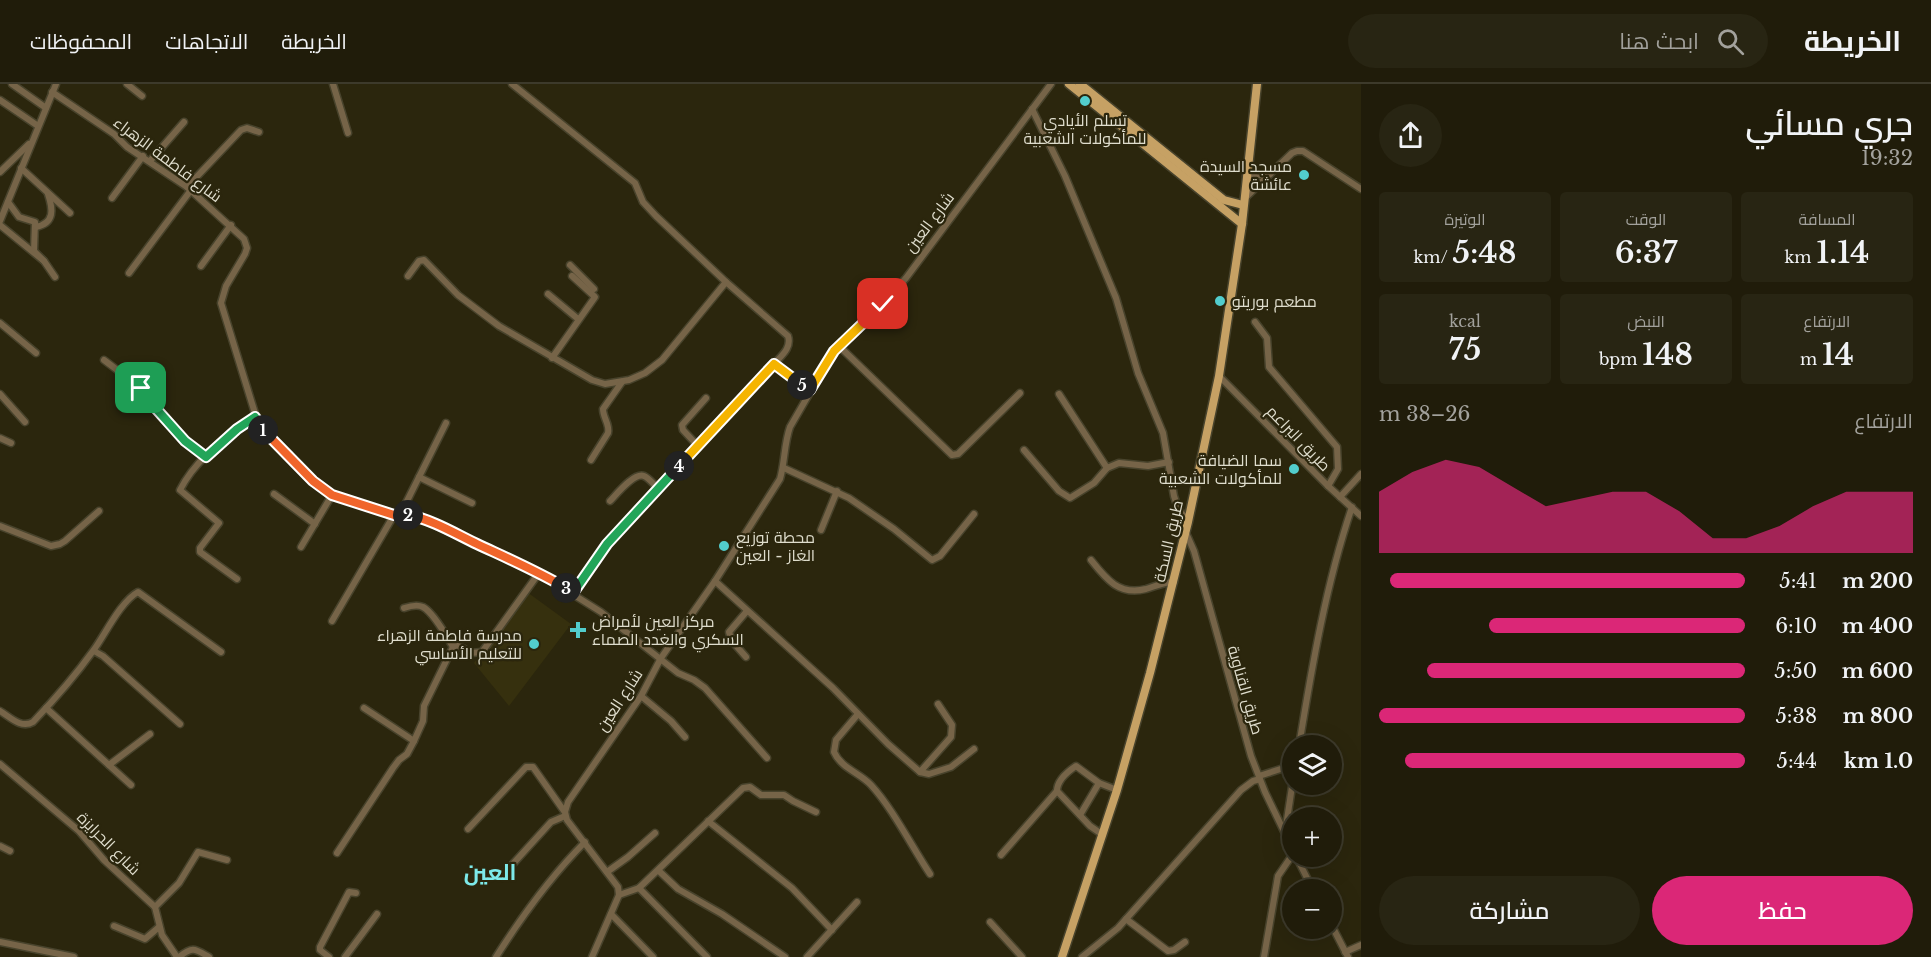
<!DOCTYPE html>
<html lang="ar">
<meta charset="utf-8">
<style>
body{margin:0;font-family:"Libre Baskerville",Cairo,serif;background:#282513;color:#f1f3f6;direction:rtl;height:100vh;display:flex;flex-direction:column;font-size:22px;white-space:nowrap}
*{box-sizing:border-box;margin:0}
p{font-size:20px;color:#a2a19c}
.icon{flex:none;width:33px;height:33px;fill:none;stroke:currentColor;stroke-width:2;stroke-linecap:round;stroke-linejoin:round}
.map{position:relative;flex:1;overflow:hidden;direction:ltr}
.panel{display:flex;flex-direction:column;background:#201c0a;width:570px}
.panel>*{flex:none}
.buttons{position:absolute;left:1282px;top:651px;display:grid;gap:12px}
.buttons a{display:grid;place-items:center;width:60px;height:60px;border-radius:50%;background:#201c0a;box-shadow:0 6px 24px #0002,0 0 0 2px #3d3a2b;font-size:30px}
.pin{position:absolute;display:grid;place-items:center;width:51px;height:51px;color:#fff;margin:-26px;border-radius:12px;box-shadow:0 3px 9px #0006}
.km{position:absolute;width:30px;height:30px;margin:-15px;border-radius:50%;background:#222;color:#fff;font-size:16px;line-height:30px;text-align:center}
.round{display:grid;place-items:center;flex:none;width:63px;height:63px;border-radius:32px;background:#282513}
.headline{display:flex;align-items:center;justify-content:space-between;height:102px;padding:0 18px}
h1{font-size:33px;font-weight:600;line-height:45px}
.stats{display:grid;grid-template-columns:repeat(3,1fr);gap:9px;height:102px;padding:6px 18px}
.stats div{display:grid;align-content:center;border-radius:6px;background:#282513;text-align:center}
.stats b{font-size:30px;font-weight:600}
.stats small{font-size:16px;font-weight:400}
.stats p{font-size:16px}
.chart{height:168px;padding:12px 18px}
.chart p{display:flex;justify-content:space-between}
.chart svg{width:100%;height:108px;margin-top:6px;fill:#db2777;opacity:.7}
.button{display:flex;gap:12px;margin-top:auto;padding:12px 18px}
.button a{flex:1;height:69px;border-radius:36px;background:#db2777;color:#fff;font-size:24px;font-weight:600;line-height:69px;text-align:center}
.button a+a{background:#282513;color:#f1f3f6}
ul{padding:0 18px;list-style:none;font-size:20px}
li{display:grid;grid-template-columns:96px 72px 1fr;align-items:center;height:45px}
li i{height:15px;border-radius:8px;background:#db2777}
header{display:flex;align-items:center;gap:36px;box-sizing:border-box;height:84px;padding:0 30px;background:#201c0a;border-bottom:2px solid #3d3a2b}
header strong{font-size:28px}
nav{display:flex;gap:33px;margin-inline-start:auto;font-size:21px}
.search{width:420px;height:54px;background:#282513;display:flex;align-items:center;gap:15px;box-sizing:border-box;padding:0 21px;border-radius:33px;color:#a2a19c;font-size:22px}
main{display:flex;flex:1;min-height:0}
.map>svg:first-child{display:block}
.built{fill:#36300e}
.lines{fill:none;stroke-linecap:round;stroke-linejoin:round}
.minor-casing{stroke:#48432c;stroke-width:9}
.major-casing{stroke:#48432c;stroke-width:11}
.minor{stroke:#766448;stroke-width:6}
.major{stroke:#c6a164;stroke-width:8}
.split-1-casing{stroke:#fff;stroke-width:12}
.split-2-casing{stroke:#fff;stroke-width:12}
.split-3-casing{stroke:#fff;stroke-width:12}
.split-4-casing{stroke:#fff;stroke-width:12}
.split-5-casing{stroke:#fff;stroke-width:12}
.split-6-casing{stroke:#fff;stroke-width:12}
.split-1{stroke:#22a559;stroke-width:8}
.split-2{stroke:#f0652b;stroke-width:8}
.split-3{stroke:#f0652b;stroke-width:8}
.split-4{stroke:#22a559;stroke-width:8}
.split-5{stroke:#f5b400;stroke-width:8}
.split-6{stroke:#f5b400;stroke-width:8}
.poi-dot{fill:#52cdcd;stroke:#2b260d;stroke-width:2}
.labels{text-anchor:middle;stroke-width:4.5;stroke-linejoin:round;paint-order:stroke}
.poi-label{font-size:16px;fill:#dfddcd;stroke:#2b260d;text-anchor:end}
.street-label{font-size:16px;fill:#dfddcd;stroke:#2b260d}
.district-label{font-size:22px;font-weight:bold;fill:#7de9e9;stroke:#2b260d}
</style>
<header>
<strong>الخريطة</strong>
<div class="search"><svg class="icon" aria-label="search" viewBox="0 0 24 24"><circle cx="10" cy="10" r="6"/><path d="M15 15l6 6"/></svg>ابحث هنا</div>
<nav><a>الخريطة</a><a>الاتجاهات</a><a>المحفوظات</a></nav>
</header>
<main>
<section class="panel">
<div class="headline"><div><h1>جري مسائي</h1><p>19:32</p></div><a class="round"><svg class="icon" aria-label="share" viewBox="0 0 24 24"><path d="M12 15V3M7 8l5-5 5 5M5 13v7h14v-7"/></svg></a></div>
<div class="stats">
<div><p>المسافة</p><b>1.14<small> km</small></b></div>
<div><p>الوقت</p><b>6:37</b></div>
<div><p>الوتيرة</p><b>5:48<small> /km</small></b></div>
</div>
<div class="stats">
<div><p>الارتفاع</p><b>14<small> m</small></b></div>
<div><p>النبض</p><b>148<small> bpm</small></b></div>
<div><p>kcal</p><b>75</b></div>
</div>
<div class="chart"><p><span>الارتفاع</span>26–38 m</p>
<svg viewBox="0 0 160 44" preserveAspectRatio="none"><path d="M0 44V19L10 11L20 6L30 9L40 17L50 25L60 22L70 19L80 19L90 27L100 38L110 38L120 33L130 25L140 19L150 19L160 19V44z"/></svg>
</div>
<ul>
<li><b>200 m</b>5:41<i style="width:97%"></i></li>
<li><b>400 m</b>6:10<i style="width:70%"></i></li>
<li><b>600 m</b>5:50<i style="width:87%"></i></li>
<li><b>800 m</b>5:38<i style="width:100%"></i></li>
<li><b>1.0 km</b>5:44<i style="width:93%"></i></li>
</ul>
<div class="button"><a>حفظ</a><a>مشاركة</a></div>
</section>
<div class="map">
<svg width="1361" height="873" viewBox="0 0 1361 873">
<rect width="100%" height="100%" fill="#2b260d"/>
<polygon class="built" points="527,508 571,540 509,622 474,579"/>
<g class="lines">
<defs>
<g id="minor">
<polyline points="12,0 46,24"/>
<polyline points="127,0 142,12"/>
<polyline points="333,0 348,49"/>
<path d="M512 0 635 99 643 118 656 132 726 198 788 252C792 264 781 272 774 280L607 460 573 509"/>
<polyline points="52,8 114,50 127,63 187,103 244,155 247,164 245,170 226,202 221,219 258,339 313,397 332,411 394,431 408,431 426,437 539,489 601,528 678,589 694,596 705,604 767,674"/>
<polyline points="0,16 38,42"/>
<polyline points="1032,25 1065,92 1116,214 1138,289 1163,349 1174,412 1178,424 1188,438"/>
<polyline points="150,77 184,38"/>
<polyline points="21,84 70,129"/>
<polyline points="0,88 29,60"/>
<polyline points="1246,92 1270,90"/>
<polyline points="187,103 241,46 247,44 259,48"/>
<polyline points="112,114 143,72"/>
<polyline points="1245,114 1292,69 1297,67 1303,67 1361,105"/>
<polyline points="8,118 19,133 35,138 34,167 44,177"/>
<polyline points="0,137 56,0"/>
<path d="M35 139 36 143C55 139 53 125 48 110"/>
<polyline points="0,141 44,177 55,193"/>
<polyline points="570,181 594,205"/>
<polyline points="201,182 231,141"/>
<polyline points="129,189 191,106"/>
<polyline points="408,192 419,177 424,176 458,211 499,242 592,296 605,300 629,296 645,289 662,276 726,198"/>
<polyline points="548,210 578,235"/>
<polyline points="1255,238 1267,254 1269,283 1337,363 1338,385 1328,402"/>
<polyline points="0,239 36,269"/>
<polyline points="839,262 952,371 958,370 1020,309"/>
<polyline points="552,274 595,213 572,192"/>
<polyline points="104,276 141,304 151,319 185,357 206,373"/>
<polyline points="774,280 810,306"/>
<polyline points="1219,292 1328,402 1361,432"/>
<polyline points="0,310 25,338"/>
<polyline points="1059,310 1107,384 1119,379 1148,382 1169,378"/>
<polyline points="0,354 11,359"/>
<polyline points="698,362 683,346 682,341 706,314"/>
<polyline points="1024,366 1059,407 1070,414 1094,399 1107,384"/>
<path d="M591 376 608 349C610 340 603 334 603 325L622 298"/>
<polyline points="784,384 849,414 894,445 932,476 940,472 974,430"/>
<polyline points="419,393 472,419"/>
<polyline points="274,410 315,440"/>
<polyline points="1340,413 1361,390"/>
<path d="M610 417C616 411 634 388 644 392 649 394 654 401 659 405"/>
<polyline points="400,431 446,339"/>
<polyline points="0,442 51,462 60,460 65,457 99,427"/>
<polyline points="821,446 837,407"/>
<polyline points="1186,449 1194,467 1251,672 1265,708 1293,766"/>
<polyline points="301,463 332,411"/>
<path d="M1091 476C1106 495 1119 512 1146 505 1156 502 1164 498 1174 498"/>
<path d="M237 495 200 468V464L219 439 180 406C195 376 227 351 255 333"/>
<polyline points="715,497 833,604 888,660 920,688 929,690 951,683 974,665"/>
<path d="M404 524C410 522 417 520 423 523 434 529 447 553 453 563"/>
<polyline points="332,537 394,431"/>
<polyline points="453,563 457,561 471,569 482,568 539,489"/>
<polyline points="94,567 103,572 180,640"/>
<polyline points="746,573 732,557 729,548 747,527"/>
<polyline points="641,612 671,637 685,653"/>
<polyline points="46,624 131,701"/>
<polyline points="364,624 414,657"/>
<path d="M0 627C10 633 21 645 33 638 54 616 75 592 93 567 105 551 120 518 138 508L221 568"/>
<path d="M858 630 836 656 834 668C841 684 860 689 871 701 893 725 912 763 930 790"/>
<path d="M1299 662C1312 582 1326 500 1352 423"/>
<polyline points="0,680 79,747 104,776 155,823 162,851 177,873"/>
<polyline points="109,681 150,650"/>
<polyline points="920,688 951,653 952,641 938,620"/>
<polyline points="1259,692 1293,681"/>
<polyline points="1080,731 1099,699"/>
<polyline points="708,737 792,804 832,846"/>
<polyline points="468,745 526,683 533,683 564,727"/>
<polyline points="1285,749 1293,696"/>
<path d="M1103 751 1090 742 1057 707C1057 696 1067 688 1076 682L1099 699 1117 706"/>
<polyline points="0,762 10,767"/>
<polyline points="337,769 393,684 399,676 407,670 414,657 423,637 424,622 453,563"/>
<polyline points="1001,771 1057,707"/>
<polyline points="1296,772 1313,806"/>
<polyline points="659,787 678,805 722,830 785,873"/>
<polyline points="607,788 628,773 655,749"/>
<polyline points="501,793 551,738 565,732"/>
<polyline points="639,804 707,873"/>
<polyline points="619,811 639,804 743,704 750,703 761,711 784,711 793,717 816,728"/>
<polyline points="155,823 179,799 198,768 227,776"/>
<polyline points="611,830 653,873"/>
<polyline points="1126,835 1168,867 1174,866 1185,858"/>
<polyline points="990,838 1022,873"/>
<polyline points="114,842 145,855 159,843"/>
<polyline points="1332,842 1348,873"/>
<polyline points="0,858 74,873"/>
<polyline points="1345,868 1361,861"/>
<path d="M179 873C193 862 195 865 209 873"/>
<polyline points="329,873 320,866 320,863 349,808 356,809"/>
<polyline points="345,873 377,830"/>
<path d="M496 873C522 832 550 793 585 758"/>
<path d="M592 873 619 811 618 803 567 736 565 728 568 718 641 612 661 574 715 497 780 395C785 378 784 360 790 343L834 267 883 220 906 194 1051 0"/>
<polyline points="807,873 857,818"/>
<polyline points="1082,873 1118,844 1241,706 1253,697 1260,695"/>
<polyline points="1264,873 1278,792 1293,770"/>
</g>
<g id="major">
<polyline points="1069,0 1242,140"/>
<polyline points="1080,0 1224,116 1243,121"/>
<polyline points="1062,873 1117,706 1150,589 1188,438 1219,292 1242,140 1257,0"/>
</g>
</defs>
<use href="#minor" class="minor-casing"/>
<use href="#major" class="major-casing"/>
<use href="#minor" class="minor"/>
<use href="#major" class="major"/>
</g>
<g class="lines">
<defs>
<polyline id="split-1" points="141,304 151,319 185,357 206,373 237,345 255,333 263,346"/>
<polyline id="split-2" points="263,346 313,397 332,411 394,431 408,431"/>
<path id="split-3" d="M408 431C431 435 456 450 477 460 507 474 537 487 566 504"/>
<polyline id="split-4" points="566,504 573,509 607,460 679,382"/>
<polyline id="split-5" points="679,382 774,280 802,301"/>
<polyline id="split-6" points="802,301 810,306 834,267 883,220"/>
</defs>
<use href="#split-1" class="split-1-casing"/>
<use href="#split-2" class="split-2-casing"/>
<use href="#split-3" class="split-3-casing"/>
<use href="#split-4" class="split-4-casing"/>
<use href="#split-5" class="split-5-casing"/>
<use href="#split-6" class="split-6-casing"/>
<use href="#split-1" class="split-1"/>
<use href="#split-2" class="split-2"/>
<use href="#split-3" class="split-3"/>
<use href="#split-4" class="split-4"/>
<use href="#split-5" class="split-5"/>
<use href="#split-6" class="split-6"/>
</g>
<g class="poi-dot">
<circle cx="1085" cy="17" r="6"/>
<circle cx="1304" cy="91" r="6"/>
<circle cx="1220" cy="217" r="6"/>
<circle cx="1294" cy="385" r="6"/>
<circle cx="724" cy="462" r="6"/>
<path d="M575 537h6v6h6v6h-6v6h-6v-6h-6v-6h6z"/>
<circle cx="534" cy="560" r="6"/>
</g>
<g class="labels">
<g class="poi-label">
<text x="1085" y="42" text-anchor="middle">تسلم الأيادي<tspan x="1085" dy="18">للمأكولات الشعبية</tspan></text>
<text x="1292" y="88">مسجد السيدة<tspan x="1292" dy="18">عائشة</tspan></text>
<text x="1232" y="223" text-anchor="start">مطعم بوريتو</text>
<text x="1282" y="382">سما الضيافة<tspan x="1282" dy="18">للمأكولات الشعبية</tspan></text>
<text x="736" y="459" text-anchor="start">محطة توزيع<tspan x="736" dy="18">الغاز - العين</tspan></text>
<text x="592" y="543" text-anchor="start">مركز العين لأمراض<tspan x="592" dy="18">السكري والغدد الصماء</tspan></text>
<text x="522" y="557">مدرسة فاطمة الزهراء<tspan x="522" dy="18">للتعليم الأساسي</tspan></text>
</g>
<g class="street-label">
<text transform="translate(168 75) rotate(37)" y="6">شارع فاطمة الزهراء</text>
<text transform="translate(929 138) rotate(-53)" y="6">شارع العين</text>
<text transform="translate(1299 354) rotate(46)" y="6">طريق البراعم</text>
<text transform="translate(1168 457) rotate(-77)" y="6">طريق السكة</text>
<text transform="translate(1246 606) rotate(74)" y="6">طريق القناوية</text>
<text transform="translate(619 616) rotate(-57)" y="6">شارع العين</text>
<text transform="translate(109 759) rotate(45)" y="6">شارع الحرايزة</text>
</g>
<g class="district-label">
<text x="490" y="796">العين</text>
</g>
</g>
</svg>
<div class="buttons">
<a><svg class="icon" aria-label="layers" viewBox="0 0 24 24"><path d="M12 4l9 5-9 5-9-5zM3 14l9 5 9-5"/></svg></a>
<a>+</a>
<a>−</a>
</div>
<div class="pin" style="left:141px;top:304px;background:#1e9e55"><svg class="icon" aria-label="arrive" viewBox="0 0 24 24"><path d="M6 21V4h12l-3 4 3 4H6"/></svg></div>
<div class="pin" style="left:883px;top:220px;background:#d93025"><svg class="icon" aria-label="check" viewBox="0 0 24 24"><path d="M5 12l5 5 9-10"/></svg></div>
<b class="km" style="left:263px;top:346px">1</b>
<b class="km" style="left:408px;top:431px">2</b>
<b class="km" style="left:566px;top:504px">3</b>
<b class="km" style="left:679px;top:382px">4</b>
<b class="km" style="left:802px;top:301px">5</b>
</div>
</main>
